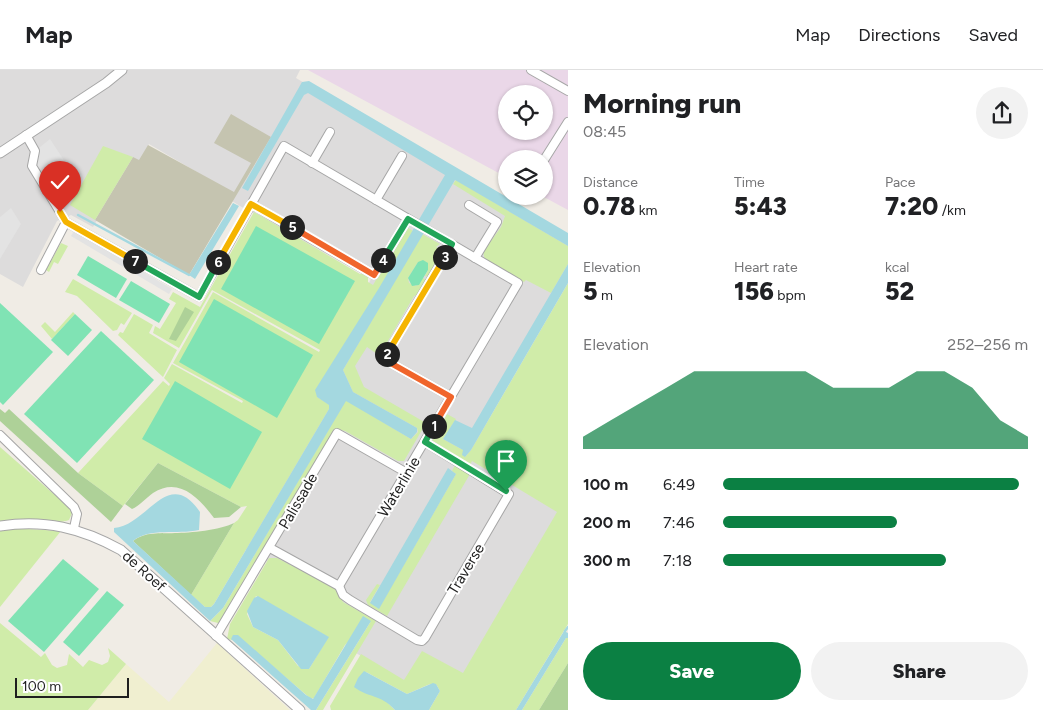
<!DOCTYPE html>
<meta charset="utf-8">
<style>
body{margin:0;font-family:Figtree,sans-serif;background:#f2f2f2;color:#202124;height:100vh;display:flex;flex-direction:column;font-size:19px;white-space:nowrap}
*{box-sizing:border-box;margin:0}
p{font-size:16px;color:#757577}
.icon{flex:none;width:28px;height:28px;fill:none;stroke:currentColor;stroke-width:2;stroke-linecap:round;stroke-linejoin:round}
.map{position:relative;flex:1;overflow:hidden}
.drawer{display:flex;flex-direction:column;background:#fff;width:475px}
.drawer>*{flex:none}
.fabs{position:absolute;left:498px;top:15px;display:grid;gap:10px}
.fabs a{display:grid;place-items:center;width:55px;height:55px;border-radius:50%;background:#fff;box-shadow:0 1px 4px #0004;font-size:25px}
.scale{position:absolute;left:15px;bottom:12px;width:114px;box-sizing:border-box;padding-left:5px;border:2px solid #1f1f1f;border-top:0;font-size:14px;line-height:18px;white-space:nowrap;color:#1f1f1f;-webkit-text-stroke:4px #fff;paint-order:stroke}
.pin{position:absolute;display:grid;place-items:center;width:42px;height:42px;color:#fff;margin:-51px -21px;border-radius:50% 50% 50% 0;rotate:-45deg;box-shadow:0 0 5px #0007}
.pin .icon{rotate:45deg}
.km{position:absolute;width:25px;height:25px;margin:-12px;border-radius:50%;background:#222;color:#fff;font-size:14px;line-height:25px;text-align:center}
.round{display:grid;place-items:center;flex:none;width:52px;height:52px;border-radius:26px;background:#f2f2f2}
.head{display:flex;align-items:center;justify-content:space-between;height:85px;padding:0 15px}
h1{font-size:28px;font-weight:800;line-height:38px}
.stats{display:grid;grid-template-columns:repeat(3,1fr);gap:8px;height:85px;padding:5px 15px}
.stats div{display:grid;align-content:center}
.stats b{font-size:25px;font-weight:800}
.stats small{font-size:14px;font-weight:400}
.stats p{font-size:14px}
.chart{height:140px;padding:10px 15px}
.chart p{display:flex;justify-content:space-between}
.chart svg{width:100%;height:90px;margin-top:5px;fill:#0b8043;opacity:.7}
.action{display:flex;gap:10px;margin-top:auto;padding:10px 15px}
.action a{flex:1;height:58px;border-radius:30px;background:#0b8043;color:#fff;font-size:20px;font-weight:800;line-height:58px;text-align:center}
.action a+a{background:#f2f2f2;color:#202124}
ul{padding:0 15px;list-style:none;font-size:16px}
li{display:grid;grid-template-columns:80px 60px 1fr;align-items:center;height:38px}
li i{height:12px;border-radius:6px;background:#0b8043}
header{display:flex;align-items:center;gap:30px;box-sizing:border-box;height:70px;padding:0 25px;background:#fff;border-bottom:1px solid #e0e0e0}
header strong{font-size:24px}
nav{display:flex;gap:28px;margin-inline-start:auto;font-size:18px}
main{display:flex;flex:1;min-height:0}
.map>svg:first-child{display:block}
.residential{fill:#dddcdc}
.industrial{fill:#ead7e8;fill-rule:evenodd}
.construction{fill:#c5c4b0}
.farmland{fill:#f0efd0}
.grass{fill:#d0eca9;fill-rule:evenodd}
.forest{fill:#aed198}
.pitch{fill:#80e3b4}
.parking{fill:#e3e3e3}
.water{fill:#a4d8e0}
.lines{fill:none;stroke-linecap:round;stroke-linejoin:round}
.stream{stroke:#a4d8e0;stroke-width:2.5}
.minor-casing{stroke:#a6a6a6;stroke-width:10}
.tertiary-casing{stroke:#a6a6a6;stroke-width:11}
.minor{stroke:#fff;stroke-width:8}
.tertiary{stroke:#fff;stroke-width:9}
.split-1-casing{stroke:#fff;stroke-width:10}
.split-2-casing{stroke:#fff;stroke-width:10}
.split-3-casing{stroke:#fff;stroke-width:10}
.split-4-casing{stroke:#fff;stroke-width:10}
.split-5-casing{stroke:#fff;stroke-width:10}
.split-6-casing{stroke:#fff;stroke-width:10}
.split-7-casing{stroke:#fff;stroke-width:10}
.split-8-casing{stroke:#fff;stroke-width:10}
.split-1{stroke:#22a559;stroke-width:6}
.split-2{stroke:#f0652b;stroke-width:6}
.split-3{stroke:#f5b400;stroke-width:6}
.split-4{stroke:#22a559;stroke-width:6}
.split-5{stroke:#f0652b;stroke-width:6}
.split-6{stroke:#f5b400;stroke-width:6}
.split-7{stroke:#22a559;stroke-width:6}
.split-8{stroke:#f5b400;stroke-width:6}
.labels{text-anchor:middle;stroke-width:4;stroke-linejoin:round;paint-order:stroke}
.street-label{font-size:15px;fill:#1f1f1f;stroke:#fff}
</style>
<header>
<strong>Map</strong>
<nav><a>Map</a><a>Directions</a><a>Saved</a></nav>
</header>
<main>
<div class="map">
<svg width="568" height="640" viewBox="0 0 568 640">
<rect width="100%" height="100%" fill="#f0ece5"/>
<polygon class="residential" points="0,0 300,0 296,8 568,171 568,204 472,380 568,439 473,617 405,613 356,583 373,554 235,473 371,209 240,136 232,131 236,125 149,74 139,92 131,94 93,157 71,145 57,151 23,217 0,204"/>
<path class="industrial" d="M308 0H568V140L542 126 544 89H506V107ZM506 24H544V61H506Z"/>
<polygon class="construction" points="231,44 271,67 189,205 95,150 133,87 139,90 148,75 234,122 251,93 214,73"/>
<polygon class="farmland" points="217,573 290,640 88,640 126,594 169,632"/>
<g class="grass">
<polygon points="103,76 133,87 95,150 70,135"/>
<polygon points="456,110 568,176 568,194 551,223 526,210 524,212 485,190 483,182 501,157 505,146 453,114"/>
<polygon points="254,142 360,204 364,203 368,207 368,212 373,215 407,157 413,161 317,327 330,335 329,339 214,534 211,537 205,537 191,525 234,453 238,450 247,436 241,437 158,393 123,436 78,403 163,311 169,316 170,314 164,308 172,294 242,333 243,331 173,293 213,222 319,282 320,280 212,220 179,278 153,263 155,256 160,259 176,233 169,229 173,222 200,237"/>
<polygon points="422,164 440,174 436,177 444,181 428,207 425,206 428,200 426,192 418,192 408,208 409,213 416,216 423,208 427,210 417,225 414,226 385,276 384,283 377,284 367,277 355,296 364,317 426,353 404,391 398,391 345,361 336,359 224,550 218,553 210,551 223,538 346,330 411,369 418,362 417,358 353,322 343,300"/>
<polygon points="61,173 68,176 58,194 54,192 49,202 46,200"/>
<polygon points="73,209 132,243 124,255 121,253 117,260 113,261 77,226 65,222"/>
<polygon points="568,213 568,554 516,640 429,640 440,621 436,614 430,614 407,624 366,602 375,626 383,628 395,640 331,640 330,636 361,584 404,610 422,581 463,603 557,442 472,391 470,395 432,371 447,344 456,349 443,369 463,380 465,387 471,380"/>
<polygon points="73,242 75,244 52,269 41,256 45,252 55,262"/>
<polygon points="134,244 153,255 149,263 177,280 163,307 118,265 120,262 123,263"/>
<path d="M0 377 73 441 69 450C58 455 18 449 0 452Z"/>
<polygon points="455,395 470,404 387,546 368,535 366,530 377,514 380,515 370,532 379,538 456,404 452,401"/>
<polygon points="11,458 61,461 0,537 0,460"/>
<path d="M269 488H277L337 519 343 532 376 551 323 640H316L371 551 345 575 314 628 311 629 236 565 232 570 227 569 230 554ZM256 526 328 567 309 599 298 596 278 570 253 557 247 544Z"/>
<polygon points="0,553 41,587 45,583 52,595 57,598 67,595 69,584 83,597 89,590 102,595 108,592 110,586 108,578 126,594 88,640 0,640"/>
<polygon points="566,568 568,568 568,593 539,640 522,640"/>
</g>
<g class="forest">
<polygon points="185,237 194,242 176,271 169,269"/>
<polygon points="0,339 5,343 9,339 78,403 123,436 111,452 0,351"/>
<path d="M158 393 241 437 229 447 214 448C199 428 179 406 153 423 146 428 139 436 132 439L125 434Z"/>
<path d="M234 453 191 525 133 471C146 461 159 464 175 463 190 463 220 460 234 453Z"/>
<polygon points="568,593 568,640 539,640"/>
</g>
<g class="pitch">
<polygon points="256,156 355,211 319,274 221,219"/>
<polygon points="88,186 127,209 116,228 77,205"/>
<polygon points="423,190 428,193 428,200 419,215 412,216 408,208 418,192"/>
<polygon points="131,211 170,234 159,253 119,230"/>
<polygon points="214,229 313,285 277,348 179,292"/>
<polygon points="0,233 53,282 3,335 0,332"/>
<polygon points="75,244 92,260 68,286 51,270"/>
<polygon points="101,261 154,310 77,393 24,344"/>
<polygon points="175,311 262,362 230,419 142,369"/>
<polygon points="63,489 99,519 44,582 8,551"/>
<polygon points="107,521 124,535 79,586 63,572"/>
</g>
<g class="parking">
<polygon points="50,69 75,107 62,128 65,133 60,136 36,97 40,77"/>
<polygon points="11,138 21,154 0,189 0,147"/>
<polygon points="74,161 172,219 169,224 71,166"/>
</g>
<g class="water">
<path d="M309 11 568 163V176L455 110 343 300 353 322 417 358V362L411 369 346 331 223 538 210 551 114 462V458C147 456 168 395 200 442L199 460C177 465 150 457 133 471L205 537H211L214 534 329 339V335L317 327 315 320 379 218 445 105 308 23 304 25 248 121 242 118 302 12Z"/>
<polygon points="233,133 239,136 195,209 189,205"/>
<polygon points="568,194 568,213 471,380 465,387 462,385 463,380 443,369 455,350 472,358"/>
<polygon points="448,398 456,404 379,539 370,533"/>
<polygon points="258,526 329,567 309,599 301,599 278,570 253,557 247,541 254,528"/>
<polygon points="363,546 371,551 316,640 311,640 231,569 233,565 238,565 306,625 313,629"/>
<polygon points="564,561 568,563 568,568 566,568 522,640 516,640"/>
<path d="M364 601 407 624 433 613 436 614 440 621 429 640H395C379 623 370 629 354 617L358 608Z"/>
</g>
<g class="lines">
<g class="stream">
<polyline points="78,145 189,205"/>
<polyline points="565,561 568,557"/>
</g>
<defs>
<g id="minor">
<polyline points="531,0 568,21"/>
<polyline points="26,65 35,81 32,96 66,152 41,200"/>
<polyline points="544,90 568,52"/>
<polyline points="312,93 330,62"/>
<polyline points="376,130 402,86"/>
<polyline points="251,134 374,205 408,149"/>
<polyline points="469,135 497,152 475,188"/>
<polyline points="66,152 199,227 284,76 518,213 339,516 270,478"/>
<polyline points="451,327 387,291 387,284 452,174"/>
<polyline points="0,365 74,437 77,444 74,458"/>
<polyline points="339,516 343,525 350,530 417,570 422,571 425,568 509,424 425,372"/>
<polyline points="216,566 337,363 407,403"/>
</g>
<g id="tertiary">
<polyline points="0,83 106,13 122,0"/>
<path d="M0 456C45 449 81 458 121 480L300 640"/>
</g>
</defs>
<use href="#minor" class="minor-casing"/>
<use href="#tertiary" class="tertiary-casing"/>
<use href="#minor" class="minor"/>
<use href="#tertiary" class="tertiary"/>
</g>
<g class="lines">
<defs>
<polyline id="split-1" points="434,356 425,372 506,421"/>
<polyline id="split-2" points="387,284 387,291 451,327 434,356"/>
<polyline id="split-3" points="387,284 445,187"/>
<polyline id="split-4" points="383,190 408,149 452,174 445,187"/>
<polyline id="split-5" points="292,157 374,205 383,190"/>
<polyline id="split-6" points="218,192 251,134 292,157"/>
<polyline id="split-7" points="135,191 199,227 218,192"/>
<polyline id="split-8" points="60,142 66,152 135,191"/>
</defs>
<use href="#split-1" class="split-1-casing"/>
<use href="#split-2" class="split-2-casing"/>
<use href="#split-3" class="split-3-casing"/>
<use href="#split-4" class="split-4-casing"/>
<use href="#split-5" class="split-5-casing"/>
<use href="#split-6" class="split-6-casing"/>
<use href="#split-7" class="split-7-casing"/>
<use href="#split-8" class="split-8-casing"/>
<use href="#split-1" class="split-1"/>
<use href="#split-2" class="split-2"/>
<use href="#split-3" class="split-3"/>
<use href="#split-4" class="split-4"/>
<use href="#split-5" class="split-5"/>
<use href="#split-6" class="split-6"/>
<use href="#split-7" class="split-7"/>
<use href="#split-8" class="split-8"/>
</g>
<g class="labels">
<g class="street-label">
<text transform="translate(399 417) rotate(-59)" y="5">Waterlinie</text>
<text transform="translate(298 431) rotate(-60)" y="5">Palissade</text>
<text transform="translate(466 499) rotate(-59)" y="5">Traverse</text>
<text transform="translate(144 501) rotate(42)" y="5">de Roef</text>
</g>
</g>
</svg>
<div class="fabs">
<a><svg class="icon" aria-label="locate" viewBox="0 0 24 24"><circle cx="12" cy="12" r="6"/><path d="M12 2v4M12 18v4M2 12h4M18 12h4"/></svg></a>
<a><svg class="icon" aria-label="layers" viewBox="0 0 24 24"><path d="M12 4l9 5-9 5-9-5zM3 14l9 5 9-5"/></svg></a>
</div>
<div class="scale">100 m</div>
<div class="pin" style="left:506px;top:421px;background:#1e9e55"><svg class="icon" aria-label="arrive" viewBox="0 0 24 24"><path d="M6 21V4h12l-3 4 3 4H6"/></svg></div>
<div class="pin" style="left:60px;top:142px;background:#d93025"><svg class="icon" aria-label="check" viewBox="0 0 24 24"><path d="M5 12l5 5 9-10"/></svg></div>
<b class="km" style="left:434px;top:356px">1</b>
<b class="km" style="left:387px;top:284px">2</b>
<b class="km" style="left:445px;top:187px">3</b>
<b class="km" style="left:383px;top:190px">4</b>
<b class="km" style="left:292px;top:157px">5</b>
<b class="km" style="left:218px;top:192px">6</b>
<b class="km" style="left:135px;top:191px">7</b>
</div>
<section class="drawer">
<div class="head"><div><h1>Morning run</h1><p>08:45</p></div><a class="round"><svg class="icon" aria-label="share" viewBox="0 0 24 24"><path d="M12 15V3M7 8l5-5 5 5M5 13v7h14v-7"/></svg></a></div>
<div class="stats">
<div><p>Distance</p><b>0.78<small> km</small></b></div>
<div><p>Time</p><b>5:43</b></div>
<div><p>Pace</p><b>7:20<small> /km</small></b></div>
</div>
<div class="stats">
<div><p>Elevation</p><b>5<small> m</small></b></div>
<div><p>Heart rate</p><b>156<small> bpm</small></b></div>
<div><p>kcal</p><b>52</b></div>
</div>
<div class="chart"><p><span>Elevation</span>252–256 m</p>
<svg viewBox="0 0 160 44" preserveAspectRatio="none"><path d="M0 44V38L10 30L20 22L30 14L40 6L50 6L60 6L70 6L80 6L90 14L100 14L110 14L120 6L130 6L140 14L150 30L160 38V44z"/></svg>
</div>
<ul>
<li><b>100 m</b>6:49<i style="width:97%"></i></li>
<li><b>200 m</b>7:46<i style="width:57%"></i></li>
<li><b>300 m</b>7:18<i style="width:73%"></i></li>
</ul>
<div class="action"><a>Save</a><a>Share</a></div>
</section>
</main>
